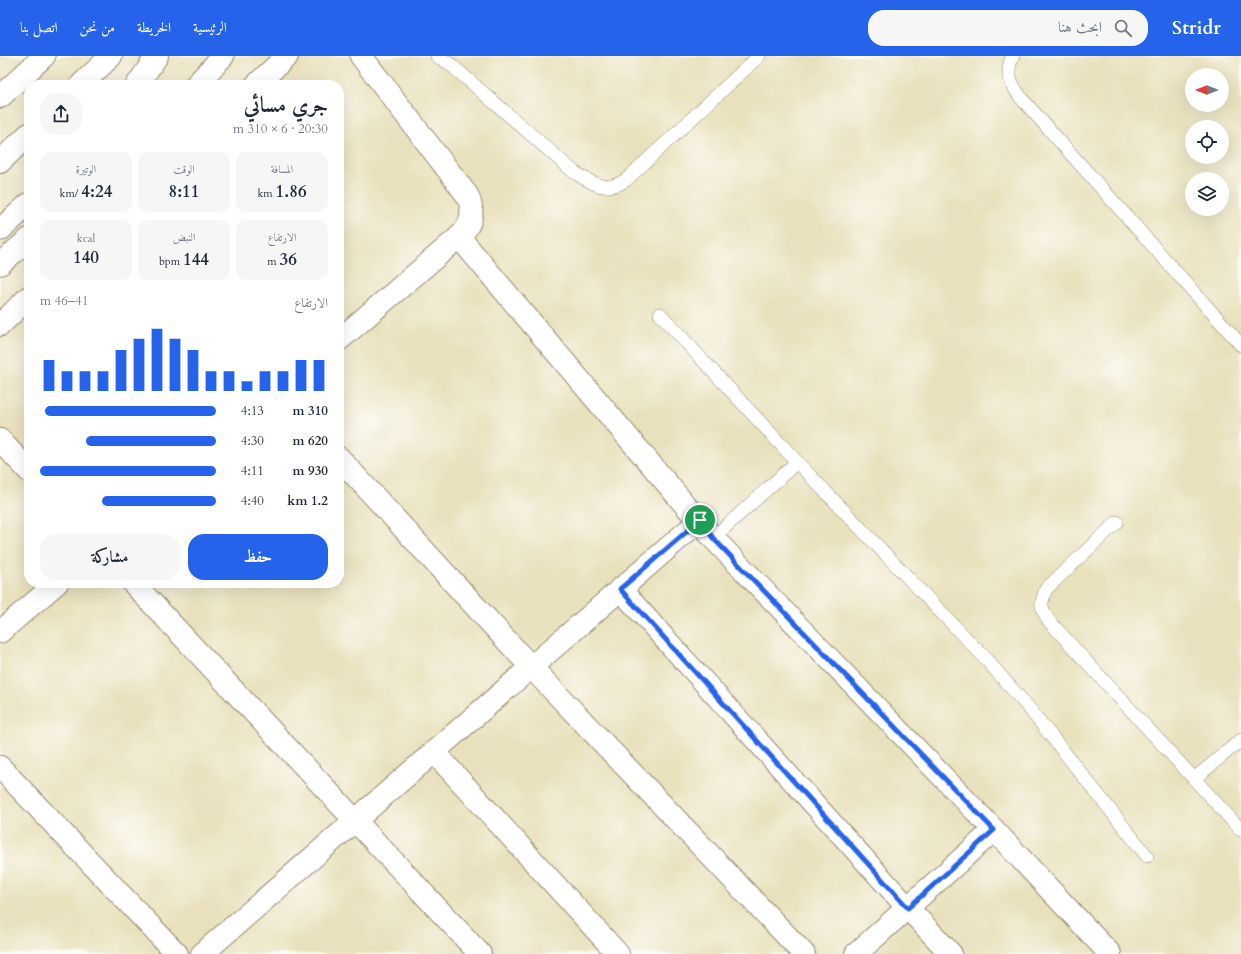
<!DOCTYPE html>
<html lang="ar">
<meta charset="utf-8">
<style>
body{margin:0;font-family:Cardo,Amiri,serif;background:#f6f6f7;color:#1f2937;direction:rtl;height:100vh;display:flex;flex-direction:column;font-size:15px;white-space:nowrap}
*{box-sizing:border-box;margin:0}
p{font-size:13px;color:#747a83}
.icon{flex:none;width:22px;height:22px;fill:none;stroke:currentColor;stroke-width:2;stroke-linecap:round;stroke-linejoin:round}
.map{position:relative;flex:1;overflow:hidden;direction:ltr}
.details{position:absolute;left:24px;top:24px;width:320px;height:508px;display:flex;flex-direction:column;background:#fff;border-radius:16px;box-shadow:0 4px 16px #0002;direction:rtl}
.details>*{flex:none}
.needle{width:26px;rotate:270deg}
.tools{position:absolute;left:1185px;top:12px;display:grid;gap:8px}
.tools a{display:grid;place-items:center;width:44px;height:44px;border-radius:50%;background:#fff;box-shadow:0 4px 16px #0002;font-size:20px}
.pin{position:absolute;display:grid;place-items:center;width:34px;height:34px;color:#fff;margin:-17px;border:2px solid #fff;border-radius:50%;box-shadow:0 1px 4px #0007}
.round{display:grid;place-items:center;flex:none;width:42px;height:42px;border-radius:16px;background:#f6f6f7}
.overview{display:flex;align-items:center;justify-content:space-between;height:68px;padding:0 16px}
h1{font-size:22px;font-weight:700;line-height:30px}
.figures{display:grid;grid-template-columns:repeat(3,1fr);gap:6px;height:68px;padding:4px 16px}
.figures div{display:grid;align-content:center;border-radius:10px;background:#f6f6f7;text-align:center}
.figures b{font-size:17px;font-weight:700}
.figures small{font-size:11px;font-weight:400}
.figures p{font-size:11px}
.chart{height:112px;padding:8px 16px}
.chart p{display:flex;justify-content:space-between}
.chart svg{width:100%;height:72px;margin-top:4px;stroke:#2563eb;stroke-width:6}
.cta{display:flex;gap:8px;margin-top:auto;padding:8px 16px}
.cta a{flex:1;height:46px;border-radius:16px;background:#2563eb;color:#fff;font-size:16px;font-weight:700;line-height:46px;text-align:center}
.cta a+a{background:#f6f6f7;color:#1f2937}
ul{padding:0 16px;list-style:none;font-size:13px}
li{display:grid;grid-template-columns:64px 48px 1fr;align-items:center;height:30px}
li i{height:10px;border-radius:5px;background:#2563eb}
header{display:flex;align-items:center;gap:24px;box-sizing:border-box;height:56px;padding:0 20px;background:#2563eb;color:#fff}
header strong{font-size:19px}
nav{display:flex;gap:22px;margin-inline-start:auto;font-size:14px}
.search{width:280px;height:36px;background:#f6f6f7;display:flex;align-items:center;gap:10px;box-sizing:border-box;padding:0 14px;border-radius:16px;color:#747a83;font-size:15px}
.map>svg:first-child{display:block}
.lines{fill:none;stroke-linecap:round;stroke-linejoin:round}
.service-casing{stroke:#92866e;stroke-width:14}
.minor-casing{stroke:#92866e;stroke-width:24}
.primary-casing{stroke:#92866e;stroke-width:24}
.service{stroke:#fff;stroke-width:13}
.minor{stroke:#fff;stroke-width:22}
.primary{stroke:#fff;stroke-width:22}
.route-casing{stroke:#fff;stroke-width:8}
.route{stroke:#2563eb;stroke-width:5}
</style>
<header>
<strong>Stridr</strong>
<div class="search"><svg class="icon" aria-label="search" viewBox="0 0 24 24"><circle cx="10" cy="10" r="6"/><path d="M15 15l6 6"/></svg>ابحث هنا</div>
<nav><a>الرئيسية</a><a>الخريطة</a><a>من نحن</a><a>اتصل بنا</a></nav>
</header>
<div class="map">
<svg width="1241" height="898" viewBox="0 0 1241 898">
<rect width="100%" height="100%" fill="#fdfcf7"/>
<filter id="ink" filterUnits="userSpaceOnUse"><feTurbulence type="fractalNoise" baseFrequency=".025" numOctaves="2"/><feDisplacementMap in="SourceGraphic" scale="8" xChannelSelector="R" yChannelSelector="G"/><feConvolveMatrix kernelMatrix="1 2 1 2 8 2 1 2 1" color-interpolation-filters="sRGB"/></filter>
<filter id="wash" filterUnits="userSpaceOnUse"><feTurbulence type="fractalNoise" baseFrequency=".012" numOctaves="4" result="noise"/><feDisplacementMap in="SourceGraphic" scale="16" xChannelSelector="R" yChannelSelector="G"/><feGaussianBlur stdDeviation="0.9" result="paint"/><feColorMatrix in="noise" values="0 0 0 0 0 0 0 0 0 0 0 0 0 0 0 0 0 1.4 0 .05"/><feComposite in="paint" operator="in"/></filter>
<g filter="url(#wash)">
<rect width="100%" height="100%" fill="#e9e1bd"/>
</g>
<g filter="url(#ink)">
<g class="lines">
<defs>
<g id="service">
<path d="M437 0 450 8 574 116C593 128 605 137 626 124L759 0"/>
<path d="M1013 0C1004 16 1012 30 1022 43L1241 289"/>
<polyline points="660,258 797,406 984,601 1028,651 1147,800"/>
<path d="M1117 466 1046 533C1040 549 1040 551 1049 565L1241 774"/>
<polyline points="713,482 797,406"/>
<polyline points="1194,723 1241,684"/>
</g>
<g id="minor">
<polyline points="256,29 287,0"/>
<polyline points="459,181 713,482 994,774 1110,898"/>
<polyline points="0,269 29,241"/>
<path d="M339 284 459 181C472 169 475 155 467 139L361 0"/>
<polyline points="0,384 29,415"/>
<polyline points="339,402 531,611 804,898"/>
<polyline points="133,527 480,898"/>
<polyline points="620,533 908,852 951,898"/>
<polyline points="0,576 57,527"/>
<polyline points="434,696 618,898"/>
<polyline points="0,711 177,898"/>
<polyline points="202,898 700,464"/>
<polyline points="856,898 994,774"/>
</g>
<g id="primary">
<polyline points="81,29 111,0"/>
<polyline points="137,29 157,0"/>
<polyline points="196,29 223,0"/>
<polyline points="0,41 44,0"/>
<polyline points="0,106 29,78"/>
<polyline points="0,174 29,148"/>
<polyline points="0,208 29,183"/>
</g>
</defs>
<use href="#service" class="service-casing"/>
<use href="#minor" class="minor-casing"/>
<use href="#primary" class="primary-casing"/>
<use href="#service" class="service"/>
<use href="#minor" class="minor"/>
<use href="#primary" class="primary"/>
</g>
</g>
<g class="lines" filter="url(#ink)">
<defs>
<polygon id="route" points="700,464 713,482 994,774 908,852 620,533"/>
</defs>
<use href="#route" class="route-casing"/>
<use href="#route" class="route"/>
</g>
</svg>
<div class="tools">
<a><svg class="needle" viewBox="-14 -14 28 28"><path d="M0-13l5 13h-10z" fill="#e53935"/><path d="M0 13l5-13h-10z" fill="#747a83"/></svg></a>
<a><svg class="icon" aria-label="locate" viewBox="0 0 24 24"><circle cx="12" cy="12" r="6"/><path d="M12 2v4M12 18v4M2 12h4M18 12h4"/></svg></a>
<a><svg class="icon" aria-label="layers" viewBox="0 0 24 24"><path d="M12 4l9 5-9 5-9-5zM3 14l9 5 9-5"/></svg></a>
</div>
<div class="pin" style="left:700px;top:464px;background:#1e9e55"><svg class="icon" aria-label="arrive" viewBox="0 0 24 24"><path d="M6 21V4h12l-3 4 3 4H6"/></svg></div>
<section class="details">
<div class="overview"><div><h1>جري مسائي</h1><p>20:30 · 6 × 310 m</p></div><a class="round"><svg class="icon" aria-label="share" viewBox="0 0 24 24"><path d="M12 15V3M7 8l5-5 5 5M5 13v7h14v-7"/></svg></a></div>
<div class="figures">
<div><p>المسافة</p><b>1.86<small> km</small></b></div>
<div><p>الوقت</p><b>8:11</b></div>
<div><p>الوتيرة</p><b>4:24<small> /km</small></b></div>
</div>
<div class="figures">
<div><p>الارتفاع</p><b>36<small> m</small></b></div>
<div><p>النبض</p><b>144<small> bpm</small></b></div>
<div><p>kcal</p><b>140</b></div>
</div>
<div class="chart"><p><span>الارتفاع</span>41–46 m</p>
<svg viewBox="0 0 160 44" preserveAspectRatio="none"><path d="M5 44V25M15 44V32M25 44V32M35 44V32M45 44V19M55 44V12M65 44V6M75 44V12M85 44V19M95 44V32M105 44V32M115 44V38M125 44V32M135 44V32M145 44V25M155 44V25"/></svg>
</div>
<ul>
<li><b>310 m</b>4:13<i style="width:97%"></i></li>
<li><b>620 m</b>4:30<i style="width:74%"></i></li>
<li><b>930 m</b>4:11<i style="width:100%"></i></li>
<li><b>1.2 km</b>4:40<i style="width:65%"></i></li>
</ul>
<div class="cta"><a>حفظ</a><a>مشاركة</a></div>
</section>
</div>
